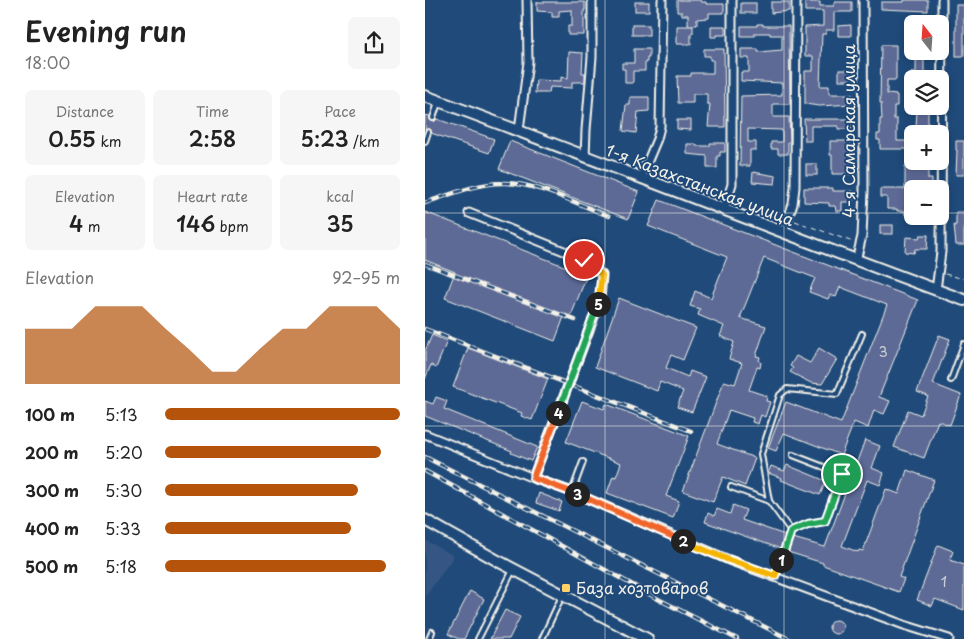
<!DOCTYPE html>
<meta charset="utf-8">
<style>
body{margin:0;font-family:"Playpen Sans",sans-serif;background:#f6f6f6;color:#222;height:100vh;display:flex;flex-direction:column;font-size:19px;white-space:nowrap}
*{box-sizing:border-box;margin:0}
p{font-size:16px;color:#767676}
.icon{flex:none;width:28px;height:28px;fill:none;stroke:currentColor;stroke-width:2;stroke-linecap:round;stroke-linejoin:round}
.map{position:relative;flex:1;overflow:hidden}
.details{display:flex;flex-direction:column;background:#fff;width:425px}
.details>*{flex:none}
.needle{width:32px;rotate:343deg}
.tools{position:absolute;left:479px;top:15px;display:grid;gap:10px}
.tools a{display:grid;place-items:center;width:45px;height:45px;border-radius:8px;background:#fff;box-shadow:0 2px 8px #0003;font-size:25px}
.pin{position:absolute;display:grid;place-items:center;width:42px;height:42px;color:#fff;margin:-21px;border:2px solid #fff;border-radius:50%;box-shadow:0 1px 5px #0007}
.km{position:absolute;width:25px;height:25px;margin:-12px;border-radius:50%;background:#222;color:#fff;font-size:14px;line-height:25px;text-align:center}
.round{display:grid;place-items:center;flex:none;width:52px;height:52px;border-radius:8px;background:#f6f6f6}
.summary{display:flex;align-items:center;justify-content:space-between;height:85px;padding:0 25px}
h1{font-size:28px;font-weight:600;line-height:38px}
.metrics{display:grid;grid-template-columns:repeat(3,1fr);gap:8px;height:85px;padding:5px 25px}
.metrics div{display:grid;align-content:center;border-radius:8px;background:#f6f6f6;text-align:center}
.metrics b{font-size:21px;font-weight:600}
.metrics small{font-size:14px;font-weight:400}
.metrics p{font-size:14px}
.chart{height:140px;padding:10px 25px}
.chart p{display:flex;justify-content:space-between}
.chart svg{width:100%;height:90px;margin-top:5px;fill:#b45309;opacity:.7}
ul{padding:0 25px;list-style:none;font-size:16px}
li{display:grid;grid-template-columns:80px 60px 1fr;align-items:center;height:38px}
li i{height:12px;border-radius:6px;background:#b45309}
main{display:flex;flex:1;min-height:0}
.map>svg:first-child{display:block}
.built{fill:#365784}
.building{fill:#5d6a96;stroke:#f4f1e8}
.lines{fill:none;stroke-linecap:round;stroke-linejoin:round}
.lane-casing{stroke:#f4f1e8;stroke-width:8}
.street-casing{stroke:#f4f1e8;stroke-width:11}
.secondary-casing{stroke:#f4f1e8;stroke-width:14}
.path{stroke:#f4f1e8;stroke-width:1;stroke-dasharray:5 4;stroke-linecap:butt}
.lane{stroke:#1f4a7a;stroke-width:4}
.street{stroke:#1f4a7a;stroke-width:7}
.secondary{stroke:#1f4a7a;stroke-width:10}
.rail-casing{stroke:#f4f1e8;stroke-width:4.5}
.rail{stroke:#1f4a7a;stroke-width:2.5;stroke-dasharray:8;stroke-linecap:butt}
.split-1-casing{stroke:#fff;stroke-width:10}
.split-2-casing{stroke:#fff;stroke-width:10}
.split-3-casing{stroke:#fff;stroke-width:10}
.split-4-casing{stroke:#fff;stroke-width:10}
.split-5-casing{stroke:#fff;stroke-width:10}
.split-6-casing{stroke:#fff;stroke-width:10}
.split-1{stroke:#22a559;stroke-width:6}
.split-2{stroke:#f5b400;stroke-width:6}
.split-3{stroke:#f0652b;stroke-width:6}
.split-4{stroke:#f0652b;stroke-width:6}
.split-5{stroke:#22a559;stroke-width:6}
.split-6{stroke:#f5b400;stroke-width:6}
.grid{fill:none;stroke:#f4f1e8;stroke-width:1;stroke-opacity:0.55}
.poi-dot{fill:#ffd166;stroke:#1f4a7a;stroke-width:2}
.labels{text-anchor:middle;stroke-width:4;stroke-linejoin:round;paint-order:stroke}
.number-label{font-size:14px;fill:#cecfd4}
.street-label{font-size:16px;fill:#f4f1e8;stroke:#1f4a7a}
.poi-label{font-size:16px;fill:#f4f1e8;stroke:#1f4a7a;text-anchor:start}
</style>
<main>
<section class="details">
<div class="summary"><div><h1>Evening run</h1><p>18:00</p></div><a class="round"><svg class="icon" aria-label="share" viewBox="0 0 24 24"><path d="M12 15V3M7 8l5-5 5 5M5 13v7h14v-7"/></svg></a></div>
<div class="metrics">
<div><p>Distance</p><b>0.55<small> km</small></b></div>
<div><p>Time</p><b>2:58</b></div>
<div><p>Pace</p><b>5:23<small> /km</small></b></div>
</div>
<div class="metrics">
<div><p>Elevation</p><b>4<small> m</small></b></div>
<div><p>Heart rate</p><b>146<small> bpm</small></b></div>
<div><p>kcal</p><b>35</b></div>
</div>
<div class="chart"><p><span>Elevation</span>92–95 m</p>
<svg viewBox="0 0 160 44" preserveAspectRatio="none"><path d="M0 44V17L10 17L20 17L30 6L40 6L50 6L60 17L70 27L80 38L90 38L100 27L110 17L120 17L130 6L140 6L150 6L160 17V44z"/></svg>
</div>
<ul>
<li><b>100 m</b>5:13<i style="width:100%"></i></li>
<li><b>200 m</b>5:20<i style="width:92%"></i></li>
<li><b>300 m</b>5:30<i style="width:82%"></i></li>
<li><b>400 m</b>5:33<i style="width:79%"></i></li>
<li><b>500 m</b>5:18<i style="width:94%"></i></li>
</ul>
</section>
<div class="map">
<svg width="539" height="639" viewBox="0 0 539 639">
<rect width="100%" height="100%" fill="#1f4a7a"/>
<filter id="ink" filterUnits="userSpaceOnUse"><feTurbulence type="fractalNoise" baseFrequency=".02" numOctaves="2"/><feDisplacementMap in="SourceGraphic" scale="10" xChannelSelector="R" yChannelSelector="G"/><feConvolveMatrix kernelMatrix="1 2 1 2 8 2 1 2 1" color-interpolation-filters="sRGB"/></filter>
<g filter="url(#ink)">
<polygon class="built" points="0,540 29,556 0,597"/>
<g class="building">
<polygon points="252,0 276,0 276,2 281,2 281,4 299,4 299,13 284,13 284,18 272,19 272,25 263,25 263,15 257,15 257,12 252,12"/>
<polygon points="479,0 503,0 503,11 456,9 456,2 479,2"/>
<polygon points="112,2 160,2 160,10 159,10 159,35 143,35 143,26 147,26 147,10 134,11 134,17 127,17 127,12 112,11"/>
<rect x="210" y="2" width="14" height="9"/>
<polygon points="346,2 364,2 364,11 346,13"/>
<polygon points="380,2 395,2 395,6 409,6 409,2 427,2 427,12 409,12 409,30 401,30 401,34 397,34 395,86 404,86 404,94 427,94 428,104 394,106 380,104 380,71 388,71 388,56 380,56 380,27 398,26 398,11 380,11"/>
<rect x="316" y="3" width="15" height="10"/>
<rect x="531" y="5" width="8" height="51"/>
<polygon points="332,24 338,24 338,26 364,26 365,104 348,104 348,117 364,117 365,142 363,142 363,154 353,154 353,149 346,149 346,142 357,142 357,130 323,129 323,142 331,142 331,150 325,150 325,166 315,166 316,96 357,95 357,83 316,81 316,72 324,72 324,58 316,58 316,49 333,49 333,52 357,50 357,35 345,35 345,33 330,33 330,36 316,36 316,26 332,26"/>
<rect x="207" y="25" width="17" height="10"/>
<polygon points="426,25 426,36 413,36 413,26"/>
<polygon points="252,26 268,26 268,33 266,33 266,44 252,44"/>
<polygon points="286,26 300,26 300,35 292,35 292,37 286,37"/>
<polygon points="456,45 471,45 471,80 462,80 462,94 472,95 472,106 469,106 469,119 472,119 472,141 486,141 486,149 455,149 455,140 452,140 452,134 455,134 455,119 457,119 456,103 455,103"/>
<polygon points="209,49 224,49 224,58 222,58 222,62 220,62 220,71 208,71 208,83 200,83 200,69 197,69 197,63 209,63"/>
<polygon points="279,49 299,49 300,127 283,127 285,104 282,104 282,94 268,94 268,103 253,103 252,76 266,76 266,73 288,73 288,60 285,60 285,56 279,56"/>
<polygon points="491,51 502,51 502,59 499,59 499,72 503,72 503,79 486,79 486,72 491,72"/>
<polygon points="144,52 158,53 157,73 160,73 160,82 147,82 147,88 125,87 124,93 110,93 111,80 136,81 136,77 143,78"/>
<rect x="414" y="70" width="14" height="10"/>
<polygon points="205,97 224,97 224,111 213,112 211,133 198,131 201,105 205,105"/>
<polygon points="492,110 503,110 503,127 491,127"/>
<polygon points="0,115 5,116 6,121 9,122 12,119 69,139 64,153 6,133 5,129 0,130"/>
<polygon points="379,119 427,119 427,129 413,129 413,126 386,126 386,141 380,141"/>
<polygon points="252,120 266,120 266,130 252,129"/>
<polygon points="85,141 214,192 203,219 74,169"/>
<polygon points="405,141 428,141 428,174 407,174 407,155 405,155"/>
<polygon points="531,141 539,141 539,175 531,175 532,150 531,150"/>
<polygon points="285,143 300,143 300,152 295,152 295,156 292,156 292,168 282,168 282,156 262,154 262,144 271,144 271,146 285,146"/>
<rect x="381" y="164" width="11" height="11"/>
<polygon points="480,166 503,166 503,179 507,179 507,187 503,186 503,189 488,189 486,215 480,215 480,211 472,211 472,209 462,209 462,197 455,197 455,189 480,189"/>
<polygon points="328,172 351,176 350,184 327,182"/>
<polygon points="379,188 408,188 408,191 428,191 428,202 417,202 417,211 411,211 410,206 404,206 404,203 379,202"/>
<polygon points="234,200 493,300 454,397 465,401 459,414 449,410 443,428 429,422 416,455 359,433 351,451 343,448 361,402 416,423 462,305 415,287 411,297 405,295 403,299 384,292 390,278 339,258 315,318 341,326 331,356 335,357 334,361 336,362 335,368 332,367 324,390 342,396 341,401 345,402 340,417 336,415 333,424 327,422 328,418 304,410 292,444 330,458 320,486 298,477 288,502 258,491 299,381 310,384 317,363 304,359 309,342 295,336 299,326 273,315 275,309 265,306 270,291 286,298 302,257 223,226"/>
<polygon points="0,212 162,275 146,316 140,314 130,341 20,298 30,272 0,260"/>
<polygon points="531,212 539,212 539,245 531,245 529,225 531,225"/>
<rect x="455" y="225" width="13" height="9"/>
<polygon points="495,235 503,235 502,249 490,249 489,253 480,252 481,237 494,238"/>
<polygon points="194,298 271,328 258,360 246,355 241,368 263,377 265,371 281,377 267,412 252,407 258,391 235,382 232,391 170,367"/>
<polygon points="7,335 22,341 11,368 6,365 0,379 0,351"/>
<polygon points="514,335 525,339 508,384 536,395 525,425 513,421 499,458 469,447 483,410 496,415 503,396 492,392"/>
<polygon points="43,348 123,379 107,420 96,416 97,413 28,387"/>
<polygon points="394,348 412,359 397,384 386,383 365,372 368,368 365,366 371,356 385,363"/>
<polygon points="11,397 22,401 19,409 112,447 106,461 86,453 87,451 0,416 0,401 8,404"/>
<polygon points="157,401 179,409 181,404 264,436 241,496 254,501 248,518 182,493 188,476 191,477 196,463 141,442"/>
<polygon points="440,440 455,446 447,468 459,473 455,485 442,480 417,546 433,552 434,550 438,551 461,489 474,494 482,470 509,480 474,577 479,579 474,592 398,565 398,563 363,552 368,538 400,547"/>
<polygon points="362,465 401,481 395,495 356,480 357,478 343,473 346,466 359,471"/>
<polygon points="114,493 137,502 134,511 111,503"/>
<polygon points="308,505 321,510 317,520 360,535 356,549 280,522 283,513 289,516 292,509 305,514"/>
<polygon points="513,545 528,551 525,560 539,565 539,610 510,599 507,606 492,600"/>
<polygon points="45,591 59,599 39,639 34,639 23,634"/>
<polygon points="80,610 95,617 84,639 65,639"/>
<circle cx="411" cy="627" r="7"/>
</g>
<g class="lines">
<defs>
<g id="lane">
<polyline points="8,118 13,103"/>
<polyline points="0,141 3,132"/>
<polyline points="526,380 539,344"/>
<polyline points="306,487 344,501"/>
<polyline points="147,492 158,462"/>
<polyline points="366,531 344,501 336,454 355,395 362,389 412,394 437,334"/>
<polyline points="350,576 366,531 383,524 400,521 417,474 368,455"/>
<polyline points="4,639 7,632"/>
<polyline points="53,639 88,570"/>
<polyline points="117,639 137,596"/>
</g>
<g id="street">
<polyline points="94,130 103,62 102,0"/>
<polyline points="160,157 161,130 167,57 167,0"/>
<polyline points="216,177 232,139 235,127 237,0"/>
<polyline points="299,210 307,184 307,0"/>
<polyline points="44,213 159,259 177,275 175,301 108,478"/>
<polyline points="358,233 368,204 370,187 371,0"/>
<polyline points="431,261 437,236 439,191 438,0"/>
<polyline points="511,290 516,252 517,0"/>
<polyline points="0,434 108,478 147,492 304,560 479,625 524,639"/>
</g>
<g id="secondary">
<path d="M0 96C180 162 358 234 539 300"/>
<polyline points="0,520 73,561 222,639"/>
</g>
</defs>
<use href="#lane" class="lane-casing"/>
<use href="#street" class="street-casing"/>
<use href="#secondary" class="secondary-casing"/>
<g class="path">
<polyline points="370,221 428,242"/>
<polyline points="520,274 539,279"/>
</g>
<use href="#lane" class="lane"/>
<use href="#street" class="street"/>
<use href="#secondary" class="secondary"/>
<defs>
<g id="rail">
<path d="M0 203C24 195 52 183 78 183 110 182 154 205 184 216"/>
<polyline points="0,264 150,320"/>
<polyline points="0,329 266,431"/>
<polyline points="0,457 364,639"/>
<polyline points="0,471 235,600 312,639"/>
</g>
</defs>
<use href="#rail" class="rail-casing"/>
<use href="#rail" class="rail"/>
</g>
</g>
<g class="lines" filter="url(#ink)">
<defs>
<polyline id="split-1" points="356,560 366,531 383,524 400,521 417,474"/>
<polyline id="split-2" points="258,541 304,560 350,576 356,560"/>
<polyline id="split-3" points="152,494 258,541"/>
<polyline id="split-4" points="133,413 108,478 152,494"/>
<polyline id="split-5" points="133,413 173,304"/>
<polyline id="split-6" points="159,260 177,275 173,304"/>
</defs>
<use href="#split-1" class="split-1-casing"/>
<use href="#split-2" class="split-2-casing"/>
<use href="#split-3" class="split-3-casing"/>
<use href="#split-4" class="split-4-casing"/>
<use href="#split-5" class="split-5-casing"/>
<use href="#split-6" class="split-6-casing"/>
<use href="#split-1" class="split-1"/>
<use href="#split-2" class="split-2"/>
<use href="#split-3" class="split-3"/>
<use href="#split-4" class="split-4"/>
<use href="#split-5" class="split-5"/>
<use href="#split-6" class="split-6"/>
</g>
<path class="grid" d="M180 0V639M359 0V639M0 213H488M515 213H539M0 426H539"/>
<rect class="poi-dot" x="136" y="583" width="10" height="10" rx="2.5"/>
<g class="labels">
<g class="number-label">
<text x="458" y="357">3</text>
<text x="519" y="587">1</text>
</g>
<g class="street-label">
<text transform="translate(424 131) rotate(-90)" y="6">4-я Самарская улица</text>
<text transform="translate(275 185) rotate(21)" y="6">1-я Казахстанская улица</text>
</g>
<g class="poi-label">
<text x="151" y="594">База хозтоваров</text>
</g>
</g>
</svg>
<div class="tools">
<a><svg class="needle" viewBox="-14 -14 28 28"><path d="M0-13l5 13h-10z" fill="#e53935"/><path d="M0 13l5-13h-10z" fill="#767676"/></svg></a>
<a><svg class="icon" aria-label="layers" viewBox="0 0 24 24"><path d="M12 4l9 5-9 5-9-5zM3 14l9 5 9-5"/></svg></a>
<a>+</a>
<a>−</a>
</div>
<div class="pin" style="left:417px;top:474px;background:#1e9e55"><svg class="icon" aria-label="arrive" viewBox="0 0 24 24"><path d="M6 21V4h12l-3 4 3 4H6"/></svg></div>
<div class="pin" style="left:159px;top:260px;background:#d93025"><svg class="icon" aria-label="check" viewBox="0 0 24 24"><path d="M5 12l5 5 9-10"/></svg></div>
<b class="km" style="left:356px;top:560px">1</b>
<b class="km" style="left:258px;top:541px">2</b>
<b class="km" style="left:152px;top:494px">3</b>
<b class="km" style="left:133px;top:413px">4</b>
<b class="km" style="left:173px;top:304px">5</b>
</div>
</main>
